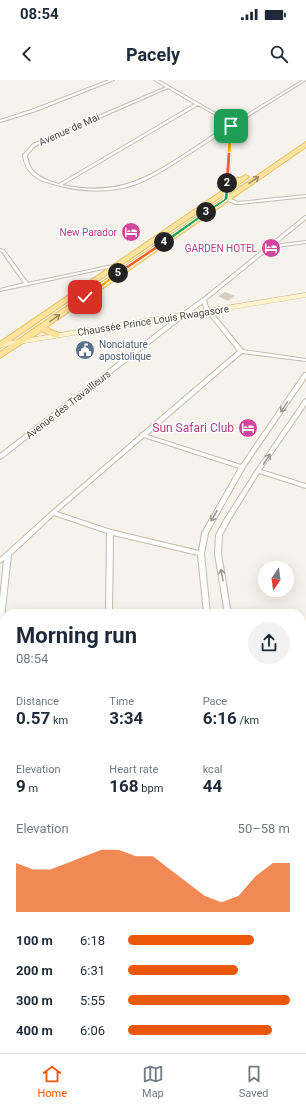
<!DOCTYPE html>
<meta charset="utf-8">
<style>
body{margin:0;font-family:Roboto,sans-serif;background:#f2f2f3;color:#1f2937;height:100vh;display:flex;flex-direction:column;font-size:15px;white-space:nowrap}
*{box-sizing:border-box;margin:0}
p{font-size:13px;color:#747a83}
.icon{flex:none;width:22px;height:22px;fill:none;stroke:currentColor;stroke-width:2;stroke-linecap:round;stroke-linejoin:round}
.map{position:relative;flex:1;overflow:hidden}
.drawer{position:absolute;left:0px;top:529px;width:306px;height:444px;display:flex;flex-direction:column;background:#fff;border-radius:16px 16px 0 0;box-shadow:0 4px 16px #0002}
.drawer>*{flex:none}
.needle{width:26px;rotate:194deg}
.tools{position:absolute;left:258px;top:481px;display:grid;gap:8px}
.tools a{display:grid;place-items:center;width:36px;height:36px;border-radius:50%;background:#fff;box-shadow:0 4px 16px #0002;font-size:20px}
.pin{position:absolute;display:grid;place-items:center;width:34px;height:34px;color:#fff;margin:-17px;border-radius:8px;box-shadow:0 2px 6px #0006}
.km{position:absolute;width:20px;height:20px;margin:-10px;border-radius:50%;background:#222;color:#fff;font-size:11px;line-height:20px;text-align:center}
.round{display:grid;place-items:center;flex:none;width:42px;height:42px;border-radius:21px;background:#f2f2f3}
.headline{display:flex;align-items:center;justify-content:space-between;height:68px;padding:0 16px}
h1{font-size:22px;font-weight:700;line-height:30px}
.stats{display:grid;grid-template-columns:repeat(3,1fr);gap:6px;height:68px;padding:4px 16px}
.stats div{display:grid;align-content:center}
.stats b{font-size:17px;font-weight:700}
.stats small{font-size:11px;font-weight:400}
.stats p{font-size:11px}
.chart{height:112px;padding:8px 16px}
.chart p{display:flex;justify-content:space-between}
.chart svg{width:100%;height:72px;margin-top:4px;fill:#ea580c;opacity:.7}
ul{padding:0 16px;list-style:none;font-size:13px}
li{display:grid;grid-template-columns:64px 48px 1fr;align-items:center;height:30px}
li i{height:10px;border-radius:5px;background:#ea580c}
.status{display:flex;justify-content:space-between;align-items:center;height:28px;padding:0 20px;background:#fff;direction:ltr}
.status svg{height:11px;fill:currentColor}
header{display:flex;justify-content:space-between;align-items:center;height:52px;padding:0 16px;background:#fff;font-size:18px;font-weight:700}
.menu{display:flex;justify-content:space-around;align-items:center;height:56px;border-top:1px solid #e0e1e3;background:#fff;font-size:11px;color:#747a83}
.menu a{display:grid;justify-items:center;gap:2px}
.menu .active{color:#ea580c}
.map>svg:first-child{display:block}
.building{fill:#d8cfc1}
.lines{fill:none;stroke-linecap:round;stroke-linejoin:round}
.street-casing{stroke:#c2bbae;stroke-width:2}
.secondary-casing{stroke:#d6c79b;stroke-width:1}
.primary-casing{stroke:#e6c16a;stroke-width:2}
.street{fill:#fff;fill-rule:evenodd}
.secondary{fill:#fff3cd;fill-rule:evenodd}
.primary{fill:#ffe39c;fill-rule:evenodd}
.oneway{stroke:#9c8c66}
.oneway2{stroke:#9c9892}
.split-1{fill:#f5b400;stroke:#fff}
.split-2{fill:#f0652b;stroke:#fff}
.split-3{fill:#22a559;stroke:#fff}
.split-4{fill:#22a559;stroke:#fff}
.split-5{fill:#f0652b;stroke:#fff}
.split-6{fill:#f5b400;stroke:#fff}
.labels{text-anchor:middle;stroke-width:3;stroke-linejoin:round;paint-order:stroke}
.far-street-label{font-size:10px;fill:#4b4439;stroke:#fff}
.far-hotel-label{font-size:10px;fill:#b23c85;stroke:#fff;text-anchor:end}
.far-service-label{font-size:10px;fill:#4e5e75;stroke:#fff;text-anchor:start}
.hotel-label{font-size:12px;fill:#b23c85;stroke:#fff;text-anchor:end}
</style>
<div class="status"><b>08:54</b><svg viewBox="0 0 49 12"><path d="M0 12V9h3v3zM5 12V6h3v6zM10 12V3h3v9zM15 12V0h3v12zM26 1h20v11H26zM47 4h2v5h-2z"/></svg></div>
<header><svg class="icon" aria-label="back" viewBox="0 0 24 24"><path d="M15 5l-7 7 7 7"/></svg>Pacely<svg class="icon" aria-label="search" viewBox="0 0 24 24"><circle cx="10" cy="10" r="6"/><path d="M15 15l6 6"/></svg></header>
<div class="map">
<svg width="306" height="973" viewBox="0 0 306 973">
<rect width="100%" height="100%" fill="#f6f3ec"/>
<polygon class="building" points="225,212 235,216 228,221 218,216"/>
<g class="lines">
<defs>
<g id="street">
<polygon points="109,0 114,0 36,31 0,42 0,40 34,29"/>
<path d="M154 0H158L233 43 303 0H306L234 45 232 50 228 118 238 122 306 115V117L239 124H235L234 123 225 120 229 49C210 60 191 73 172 85 160 92 148 100 134 105 108 113 80 112 53 104 37 100 25 93 23 75L33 64 166 7ZM168 8 195 24 59 104C42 99 29 94 27 75L35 66ZM198 25 231 44V45C218 51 206 60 194 68 148 98 120 117 62 105Z"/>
<path d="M305 136H306V139L274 165 306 161V163L270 168 206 220 208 227 243 270 306 279V281L242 273 147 355 241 385 304 293H306V298L245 387 208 453 204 474 210 534H204L198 475 113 455 112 534H106L107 453 54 435 11 475 3 547 2 549H0V519L4 480 0 483V478L51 432 140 355V354L142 353 238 271 204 228 203 223 185 236 2 378 0 379V374L181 234 202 219ZM144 357 239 388 202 453 199 471 111 450 57 432Z"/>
<polygon points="0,169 4,170 28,203 117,184 129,188 127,189 117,186 0,211 0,209 24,203 2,172 0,171"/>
<polygon points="306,319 306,325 261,390 306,404 306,408 259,393 230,440 222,455 221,474 231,534 225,534 215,474 216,455 224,440 256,390 304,320"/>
<polygon points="301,652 306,653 306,659 301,658"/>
<polygon points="301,766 306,767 306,773 301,772"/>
<polygon points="5,827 5,841 3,846 0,847 0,833 2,828"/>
<path d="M301 864C306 867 306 875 306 881 299 878 301 870 301 864Z"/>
<path d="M301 911C306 914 306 921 306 927 299 924 301 917 301 911Z"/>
<polygon points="105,968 113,968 112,973 104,973"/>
</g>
<g id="secondary">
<polygon points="306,213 306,217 0,267 0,263"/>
<polygon points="0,816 5,817 5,829 0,828"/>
<polygon points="0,834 5,836 5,848 0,846"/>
<polygon points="301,900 306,902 306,914 301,912"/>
<polygon points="301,920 306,922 306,934 301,932"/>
</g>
<g id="primary">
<polygon points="306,62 306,67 47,247 49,249 59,253 59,257 53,257 42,251 0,278 0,272"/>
<polygon points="246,95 249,97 244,101 0,268 0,262 235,102 226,99 226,97 240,98"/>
</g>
</defs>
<use href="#street" class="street-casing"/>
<use href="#secondary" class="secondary-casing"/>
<use href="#primary" class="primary-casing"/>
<use href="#street" class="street"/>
<use href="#secondary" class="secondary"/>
<use href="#primary" class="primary"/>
</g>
<defs><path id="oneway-shaft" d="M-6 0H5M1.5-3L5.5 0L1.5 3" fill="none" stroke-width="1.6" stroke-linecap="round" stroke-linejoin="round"/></defs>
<g class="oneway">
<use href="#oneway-shaft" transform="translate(254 100) rotate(-35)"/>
<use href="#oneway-shaft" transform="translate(55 238) rotate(-35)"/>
</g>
<g class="oneway2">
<use href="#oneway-shaft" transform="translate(284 327) rotate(124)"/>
<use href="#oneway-shaft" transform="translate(267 379) rotate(-56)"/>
<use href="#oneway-shaft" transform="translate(214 436) rotate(119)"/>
<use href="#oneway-shaft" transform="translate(222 495) rotate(-99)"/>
</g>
<polygon class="split-1" points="231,44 233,46 231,73 229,74 227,73 229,46"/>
<polygon class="split-2" points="229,72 231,73 229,103 227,104 225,103 227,73"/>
<polygon class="split-3" points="226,102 229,103 228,119 208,133 205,133 205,131 224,119"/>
<polygon class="split-4" points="206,131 208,133 166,163 163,163 163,161"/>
<polygon class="split-5" points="164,160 166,163 120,194 117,194 117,192"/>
<polygon class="split-6" points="118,192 120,194 87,218 83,218 83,216"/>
<defs>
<symbol id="hotel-disc" viewBox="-11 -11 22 22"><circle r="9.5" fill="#d1479c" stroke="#fff"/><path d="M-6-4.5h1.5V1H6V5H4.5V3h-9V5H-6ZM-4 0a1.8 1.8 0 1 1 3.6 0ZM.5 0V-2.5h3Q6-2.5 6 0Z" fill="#fff"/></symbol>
<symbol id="civic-disc" viewBox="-11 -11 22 22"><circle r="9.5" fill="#5c6f8a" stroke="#fff"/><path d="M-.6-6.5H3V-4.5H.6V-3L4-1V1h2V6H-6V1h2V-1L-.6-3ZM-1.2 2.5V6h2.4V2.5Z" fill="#fff"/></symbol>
</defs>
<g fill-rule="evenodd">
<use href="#hotel-disc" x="120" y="141" width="22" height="22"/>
<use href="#hotel-disc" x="260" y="157" width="22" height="22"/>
<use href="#civic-disc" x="74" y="259" width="22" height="22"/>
<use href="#hotel-disc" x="237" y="337" width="22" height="22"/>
</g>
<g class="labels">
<g class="far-street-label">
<text transform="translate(69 49) rotate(-24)" y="4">Avenue de Mai</text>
<text transform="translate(153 240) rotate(-9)" y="4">Chaussée Prince Louis Rwagasore</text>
<text transform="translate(68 324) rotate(-38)" y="4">Avenue des Travailleurs</text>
</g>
<g class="far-hotel-label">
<text x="117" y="156">New Parador</text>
<text x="257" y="172">GARDEN HOTEL</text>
</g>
<g class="far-service-label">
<text x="99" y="268">Nonciature<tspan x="99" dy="12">apostolique</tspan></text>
</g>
<g class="hotel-label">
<text x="234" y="352">Sun Safari Club</text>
</g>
</g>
</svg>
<div class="tools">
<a><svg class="needle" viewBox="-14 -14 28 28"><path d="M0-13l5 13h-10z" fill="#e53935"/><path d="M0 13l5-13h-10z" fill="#747a83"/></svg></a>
</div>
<div class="pin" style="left:231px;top:46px;background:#1e9e55"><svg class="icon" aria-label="arrive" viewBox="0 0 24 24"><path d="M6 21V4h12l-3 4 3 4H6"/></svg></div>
<div class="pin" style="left:85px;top:217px;background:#d93025"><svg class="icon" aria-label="check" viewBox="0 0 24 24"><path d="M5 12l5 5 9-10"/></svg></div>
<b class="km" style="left:227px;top:103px">2</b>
<b class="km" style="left:206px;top:132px">3</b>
<b class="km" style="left:164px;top:162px">4</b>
<b class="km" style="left:118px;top:193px">5</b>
<section class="drawer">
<div class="headline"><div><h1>Morning run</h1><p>08:54</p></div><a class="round"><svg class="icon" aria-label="share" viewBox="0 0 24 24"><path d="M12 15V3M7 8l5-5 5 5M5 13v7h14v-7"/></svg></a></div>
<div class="stats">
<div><p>Distance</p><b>0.57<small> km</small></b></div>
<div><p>Time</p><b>3:34</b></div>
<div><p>Pace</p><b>6:16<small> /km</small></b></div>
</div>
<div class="stats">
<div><p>Elevation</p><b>9<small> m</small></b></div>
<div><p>Heart rate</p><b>168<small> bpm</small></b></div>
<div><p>kcal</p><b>44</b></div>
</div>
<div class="chart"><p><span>Elevation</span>50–58 m</p>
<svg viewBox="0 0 160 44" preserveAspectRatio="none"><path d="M0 44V14L10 18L20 18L30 14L40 10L50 6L60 6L70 10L80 10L90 18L100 26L110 34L120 38L130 34L140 22L150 14L160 14V44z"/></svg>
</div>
<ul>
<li><b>100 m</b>6:18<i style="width:78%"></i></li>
<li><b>200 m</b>6:31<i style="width:68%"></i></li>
<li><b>300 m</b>5:55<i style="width:100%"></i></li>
<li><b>400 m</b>6:06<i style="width:89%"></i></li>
</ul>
</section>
</div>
<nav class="menu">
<a class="active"><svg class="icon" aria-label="home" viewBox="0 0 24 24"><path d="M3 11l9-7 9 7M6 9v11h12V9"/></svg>Home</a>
<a><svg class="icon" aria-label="map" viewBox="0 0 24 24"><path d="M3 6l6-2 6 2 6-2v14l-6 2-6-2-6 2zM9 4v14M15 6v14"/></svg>Map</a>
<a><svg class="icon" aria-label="saved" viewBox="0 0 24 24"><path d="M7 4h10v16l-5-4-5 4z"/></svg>Saved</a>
</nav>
